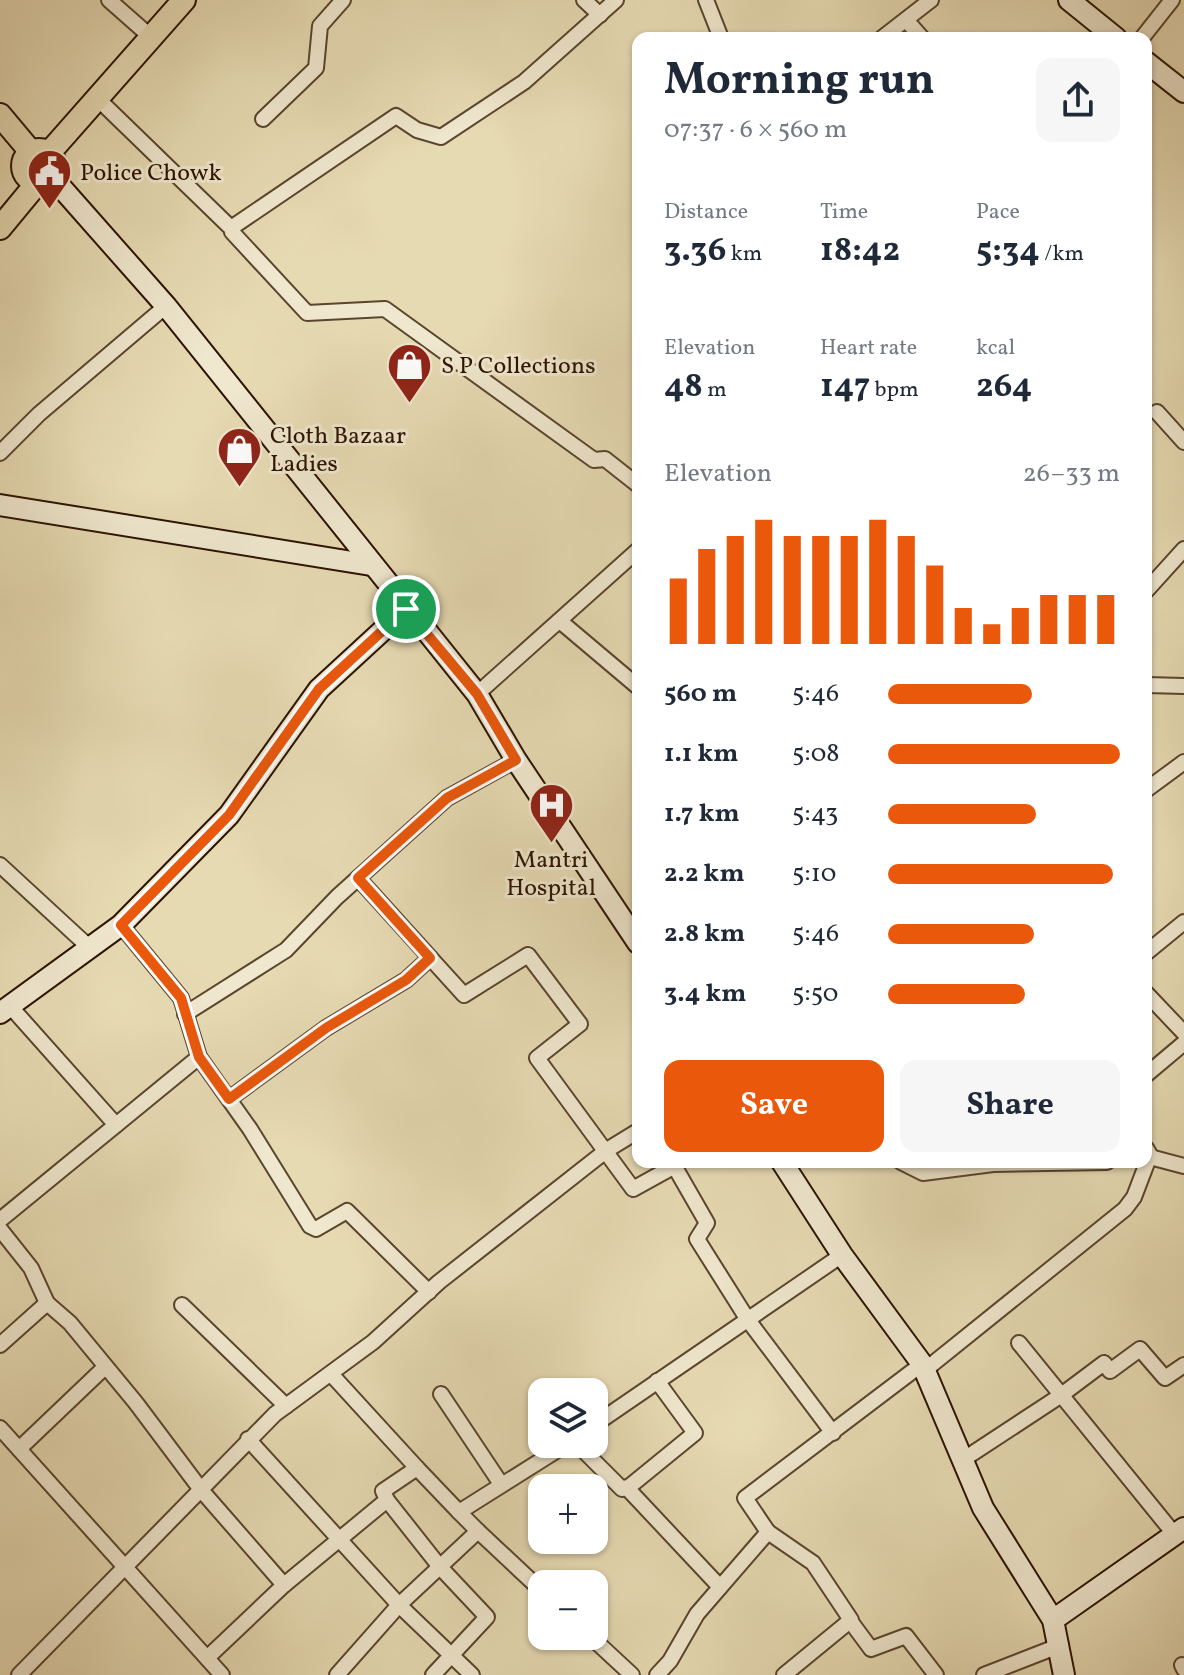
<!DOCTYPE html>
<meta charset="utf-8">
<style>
body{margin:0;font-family:Vollkorn,serif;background:#f6f6f7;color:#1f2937;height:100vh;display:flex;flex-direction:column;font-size:30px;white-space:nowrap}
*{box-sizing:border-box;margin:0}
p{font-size:26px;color:#747a83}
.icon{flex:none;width:44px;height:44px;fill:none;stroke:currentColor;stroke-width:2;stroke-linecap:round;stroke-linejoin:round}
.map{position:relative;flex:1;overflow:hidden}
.panel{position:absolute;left:632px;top:32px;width:520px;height:1136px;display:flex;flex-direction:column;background:#fff;border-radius:16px;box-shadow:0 2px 6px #0004}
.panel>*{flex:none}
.controls{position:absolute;left:528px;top:1378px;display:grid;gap:16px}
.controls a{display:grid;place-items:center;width:80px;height:80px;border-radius:16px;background:#fff;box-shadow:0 2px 6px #0004;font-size:40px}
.pin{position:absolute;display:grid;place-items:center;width:68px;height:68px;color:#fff;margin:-34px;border:4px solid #fff;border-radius:50%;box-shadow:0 2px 8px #0007}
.round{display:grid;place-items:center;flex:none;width:84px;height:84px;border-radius:16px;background:#f6f6f7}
.overview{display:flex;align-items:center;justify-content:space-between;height:136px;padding:0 32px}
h1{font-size:44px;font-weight:700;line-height:60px}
.metrics{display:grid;grid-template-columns:repeat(3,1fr);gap:12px;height:136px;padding:8px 32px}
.metrics div{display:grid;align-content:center}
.metrics b{font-size:34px;font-weight:700}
.metrics small{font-size:22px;font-weight:400}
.metrics p{font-size:22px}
.chart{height:224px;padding:16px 32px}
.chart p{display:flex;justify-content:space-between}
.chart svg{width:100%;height:144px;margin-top:8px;stroke:#ea580c;stroke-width:6}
.primary-button{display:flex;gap:16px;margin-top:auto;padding:16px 32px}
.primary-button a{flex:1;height:92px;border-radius:16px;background:#ea580c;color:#fff;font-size:32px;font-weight:700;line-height:92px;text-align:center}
.primary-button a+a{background:#f6f6f7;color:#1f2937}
ul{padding:0 32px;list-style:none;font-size:26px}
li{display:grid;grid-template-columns:128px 96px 1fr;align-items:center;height:60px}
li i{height:20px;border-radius:10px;background:#ea580c}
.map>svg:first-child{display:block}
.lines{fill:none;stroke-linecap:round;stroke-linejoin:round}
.street-casing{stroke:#5a452d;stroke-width:18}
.secondary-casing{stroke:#2c1300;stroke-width:24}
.primary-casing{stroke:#2c1300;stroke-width:26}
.street{stroke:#efe7ce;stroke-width:14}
.secondary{stroke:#efe7ce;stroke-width:20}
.primary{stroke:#e6dab3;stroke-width:22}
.route-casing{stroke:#fff;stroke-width:16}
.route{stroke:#ea580c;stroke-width:10}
.labels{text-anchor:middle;stroke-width:6;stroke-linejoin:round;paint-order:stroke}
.poi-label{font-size:24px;fill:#2c1300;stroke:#efe7ce;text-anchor:start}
</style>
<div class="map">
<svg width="1184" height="1675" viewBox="0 0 1184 1675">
<rect width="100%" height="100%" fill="#e6dab3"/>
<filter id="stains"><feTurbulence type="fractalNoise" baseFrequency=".0025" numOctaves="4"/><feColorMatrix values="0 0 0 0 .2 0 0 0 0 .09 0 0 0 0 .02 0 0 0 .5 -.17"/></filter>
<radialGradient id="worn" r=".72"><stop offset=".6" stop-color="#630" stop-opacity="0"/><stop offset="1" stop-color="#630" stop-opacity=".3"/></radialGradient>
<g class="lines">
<defs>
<g id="street">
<polyline points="109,0 152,38"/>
<polyline points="584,0 600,15"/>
<polyline points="616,0 524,82 441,137 417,130 396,116 234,226 232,232 307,313 385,309 594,460 605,459 638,485"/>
<polyline points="706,0 721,38"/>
<polyline points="907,21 922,38"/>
<polyline points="882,38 931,0"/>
<polyline points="1142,38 1172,0"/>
<polyline points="98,99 232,229"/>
<polyline points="263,119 316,68 320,26 343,0"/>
<polyline points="1157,412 1184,442"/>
<polyline points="0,453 39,414 166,306"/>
<polyline points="1146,591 1184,549"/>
<polyline points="561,622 638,687"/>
<polyline points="1146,685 1184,686"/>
<polyline points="477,694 638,550"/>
<polyline points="1146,790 1184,762"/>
<polyline points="0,865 90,948"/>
<polyline points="358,878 464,995 528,955 580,1024 537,1058 633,1189 671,1168 676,1169 707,1223 697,1239 748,1320 833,1433"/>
<polyline points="121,925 181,998 199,1057 250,1129 310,1226 316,1229 347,1211 429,1292"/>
<polyline points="1146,953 1184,922"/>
<polyline points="1146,993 1184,1033"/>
<polyline points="10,1006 116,1125"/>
<polyline points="185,1014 286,950 337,897 447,798 516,760"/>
<polyline points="1146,1075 1184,1043"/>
<polyline points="229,1099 326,1028 406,980 430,958"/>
<polyline points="1146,1156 1184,1166"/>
<polyline points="901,1162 923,1173 993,1164 1107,1162"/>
<polyline points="0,1220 199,1057"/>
<polyline points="0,1229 31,1268 47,1303 70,1323 136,1403 202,1491 284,1585"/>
<polyline points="182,1305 286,1406"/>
<polyline points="1019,1343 1175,1535"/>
<polyline points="0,1345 47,1303"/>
<polyline points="925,1370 1125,1209 1134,1197 1150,1155 1146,1148"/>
<polyline points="331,1374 417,1468"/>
<polyline points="441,1394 501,1484"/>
<polyline points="594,1425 842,1255"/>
<polyline points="0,1428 222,1675"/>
<polyline points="248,1439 399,1605 472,1675"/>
<polyline points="577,1444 622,1489 630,1486 695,1433 657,1381"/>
<polyline points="19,1449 105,1367"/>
<polyline points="964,1459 1060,1396 1104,1363 1110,1371 1140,1349 1165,1378 1184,1365"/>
<polyline points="627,1488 720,1587"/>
<polyline points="387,1500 440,1567 487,1617 433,1675"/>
<polyline points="478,1531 542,1591"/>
<polyline points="768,1532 813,1563 851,1620 784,1675"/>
<polyline points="851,1622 871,1649 906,1636 936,1675"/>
<polyline points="590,1636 632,1675"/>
<polyline points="207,1658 284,1585 387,1500 383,1491 417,1468 459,1512"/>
<polyline points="1182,1665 1184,1669"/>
<polyline points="19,1675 275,1414 373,1342 439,1282 607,1150 638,1131"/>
<polyline points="337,1675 399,1605 478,1531 459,1512 567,1444"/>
<polyline points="657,1675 670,1661 697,1614 768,1532 745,1498 922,1364"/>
<polyline points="984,1675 1061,1645"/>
</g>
<g id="secondary">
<polyline points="1069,0 1116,38"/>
<polyline points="1146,62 1184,92"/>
<polyline points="52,177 166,306 477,694 516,760 638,943"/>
<polyline points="0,505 371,565"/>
<polyline points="0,1013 121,925 229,815 319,689 406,609"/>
<polyline points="782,1162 842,1255 922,1364 983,1508 1053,1620 1064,1675"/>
<polyline points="1053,1620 1184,1528"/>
</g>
<g id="primary">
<polyline points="0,115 31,152"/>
<circle cx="39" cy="166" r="16"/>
<polyline points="49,153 184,0"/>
<polyline points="0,228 38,182"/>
</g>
</defs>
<use href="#street" class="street-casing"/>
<use href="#secondary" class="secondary-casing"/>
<use href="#primary" class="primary-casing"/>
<use href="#street" class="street"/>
<use href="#secondary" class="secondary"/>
<use href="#primary" class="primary"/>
</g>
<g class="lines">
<defs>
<polygon id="route" points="406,609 477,694 516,760 447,798 358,878 430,958 406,980 326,1028 229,1099 199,1057 181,998 121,925 229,815 319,689"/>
</defs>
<use href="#route" class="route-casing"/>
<use href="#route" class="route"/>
</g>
<defs>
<symbol id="civic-pin" viewBox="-11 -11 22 30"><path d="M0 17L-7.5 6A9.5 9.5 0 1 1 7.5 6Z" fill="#8f2418" stroke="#efe7ce"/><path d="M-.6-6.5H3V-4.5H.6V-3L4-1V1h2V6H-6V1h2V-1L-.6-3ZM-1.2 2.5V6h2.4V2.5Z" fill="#fff"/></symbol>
<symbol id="shop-pin" viewBox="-11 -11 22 30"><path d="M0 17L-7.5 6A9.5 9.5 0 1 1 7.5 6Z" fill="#8f2418" stroke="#efe7ce"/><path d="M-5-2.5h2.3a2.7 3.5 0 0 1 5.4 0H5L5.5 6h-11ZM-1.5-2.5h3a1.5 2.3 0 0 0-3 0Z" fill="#fff"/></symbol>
<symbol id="hospital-pin" viewBox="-11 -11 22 30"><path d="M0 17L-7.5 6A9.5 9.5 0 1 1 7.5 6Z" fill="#8f2418" stroke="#efe7ce"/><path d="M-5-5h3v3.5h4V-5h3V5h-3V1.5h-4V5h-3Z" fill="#fff"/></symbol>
</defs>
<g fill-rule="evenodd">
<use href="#civic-pin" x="24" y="146" width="51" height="69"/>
<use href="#shop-pin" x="384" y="340" width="51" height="69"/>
<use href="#shop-pin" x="214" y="424" width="51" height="69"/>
<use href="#hospital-pin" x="526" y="780" width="51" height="69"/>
</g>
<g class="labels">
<g class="poi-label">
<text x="80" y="180">Police Chowk</text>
<text x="441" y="373">S P Collections</text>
<text x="270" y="443">Cloth Bazaar<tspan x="270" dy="28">Ladies</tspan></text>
<text x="551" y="867" text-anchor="middle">Mantri<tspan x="551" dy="28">Hospital</tspan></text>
</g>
</g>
<rect width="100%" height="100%" filter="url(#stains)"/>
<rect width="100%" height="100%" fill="url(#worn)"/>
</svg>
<div class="controls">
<a><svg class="icon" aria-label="layers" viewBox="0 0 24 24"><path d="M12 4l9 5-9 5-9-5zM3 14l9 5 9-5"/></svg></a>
<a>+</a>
<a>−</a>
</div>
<div class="pin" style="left:406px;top:609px;background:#1e9e55"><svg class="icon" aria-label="arrive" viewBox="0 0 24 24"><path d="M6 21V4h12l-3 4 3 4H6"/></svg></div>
<section class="panel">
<div class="overview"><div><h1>Morning run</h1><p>07:37 · 6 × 560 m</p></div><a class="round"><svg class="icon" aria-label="share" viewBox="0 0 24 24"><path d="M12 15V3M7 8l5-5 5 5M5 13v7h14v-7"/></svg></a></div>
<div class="metrics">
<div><p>Distance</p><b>3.36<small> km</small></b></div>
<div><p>Time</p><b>18:42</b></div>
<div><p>Pace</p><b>5:34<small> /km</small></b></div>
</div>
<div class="metrics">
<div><p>Elevation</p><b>48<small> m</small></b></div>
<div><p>Heart rate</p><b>147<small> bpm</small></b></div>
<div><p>kcal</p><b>264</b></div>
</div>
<div class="chart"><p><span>Elevation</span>26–33 m</p>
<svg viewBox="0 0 160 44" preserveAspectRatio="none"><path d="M5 44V24M15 44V15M25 44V11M35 44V6M45 44V11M55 44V11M65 44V11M75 44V6M85 44V11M95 44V20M105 44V33M115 44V38M125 44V33M135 44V29M145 44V29M155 44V29"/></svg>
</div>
<ul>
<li><b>560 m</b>5:46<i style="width:62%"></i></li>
<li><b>1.1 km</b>5:08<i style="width:100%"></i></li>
<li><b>1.7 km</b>5:43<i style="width:64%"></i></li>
<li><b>2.2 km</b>5:10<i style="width:97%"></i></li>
<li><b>2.8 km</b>5:46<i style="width:63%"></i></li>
<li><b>3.4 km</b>5:50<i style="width:59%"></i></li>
</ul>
<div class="primary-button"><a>Save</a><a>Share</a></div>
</section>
</div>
